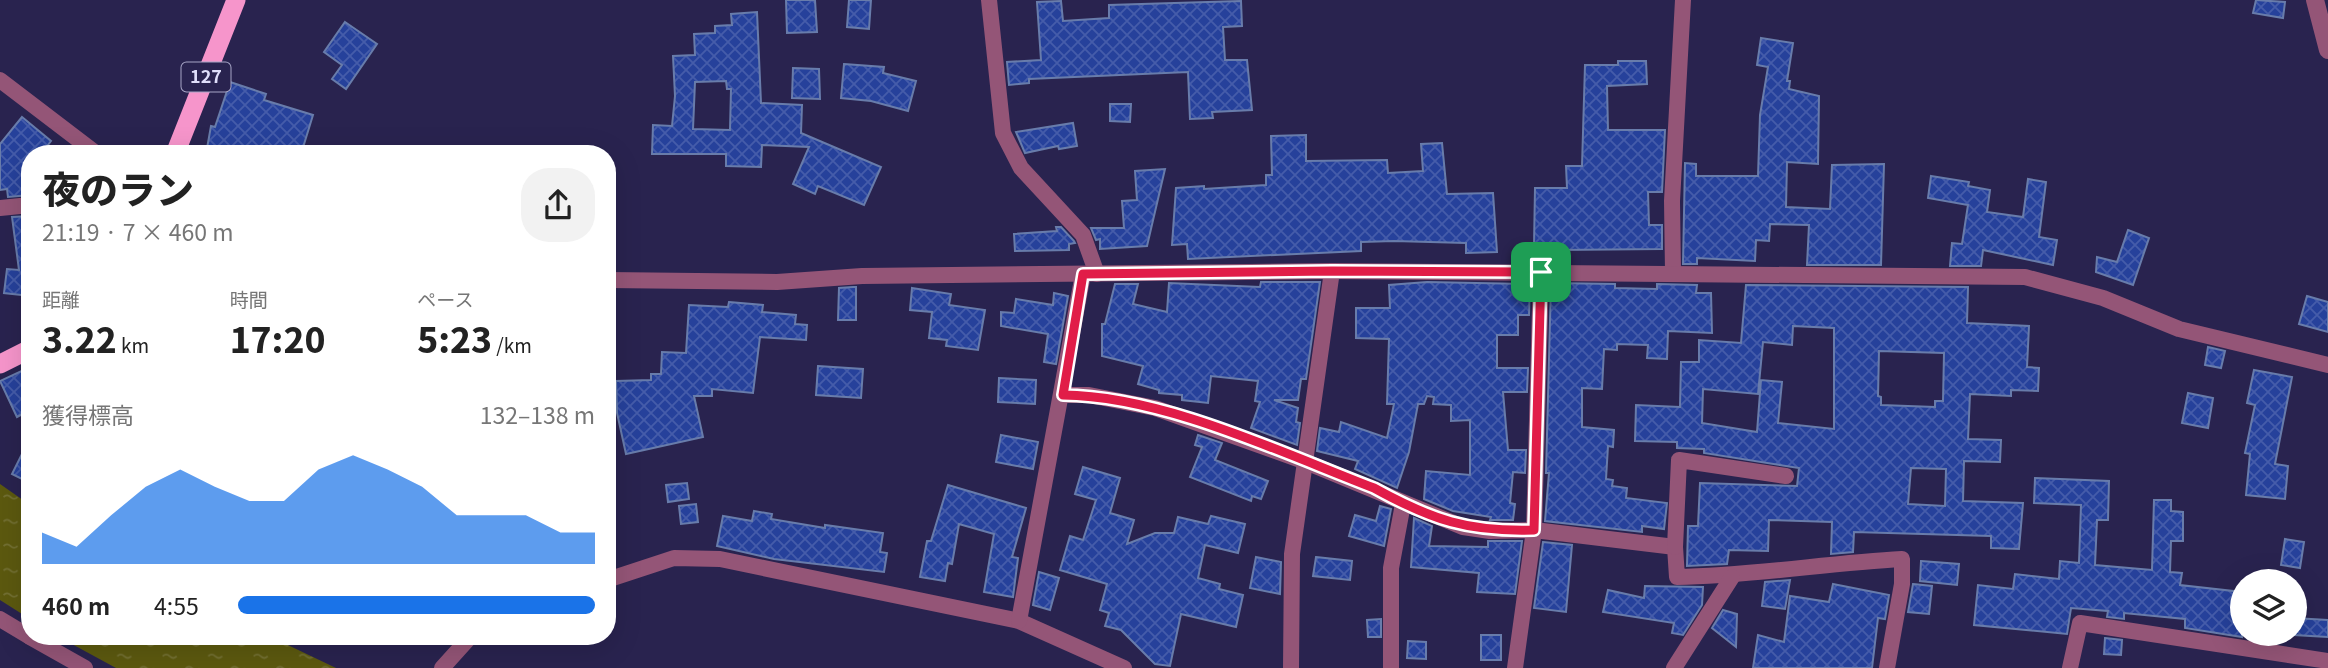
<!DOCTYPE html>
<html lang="ja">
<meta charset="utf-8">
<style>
body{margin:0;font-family:Georgia,"Noto Sans JP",serif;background:#f2f2f2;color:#222;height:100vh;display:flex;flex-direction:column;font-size:26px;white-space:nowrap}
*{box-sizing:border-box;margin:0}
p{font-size:23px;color:#767676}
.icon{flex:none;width:38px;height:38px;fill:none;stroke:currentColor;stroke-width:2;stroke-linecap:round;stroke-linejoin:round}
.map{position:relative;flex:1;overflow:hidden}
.side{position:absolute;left:21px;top:145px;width:595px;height:500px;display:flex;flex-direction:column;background:#fff;border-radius:28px;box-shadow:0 7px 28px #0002}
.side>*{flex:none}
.tools{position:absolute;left:2230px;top:569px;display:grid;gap:14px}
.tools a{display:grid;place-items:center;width:77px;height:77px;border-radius:50%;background:#fff;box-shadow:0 7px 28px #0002;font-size:35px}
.pin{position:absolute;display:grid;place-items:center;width:60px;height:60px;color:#fff;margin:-30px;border-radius:14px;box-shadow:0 4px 10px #0006}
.round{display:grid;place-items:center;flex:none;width:74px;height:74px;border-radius:28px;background:#f2f2f2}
.headline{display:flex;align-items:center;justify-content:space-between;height:119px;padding:0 21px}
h1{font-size:38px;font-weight:800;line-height:52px}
.metrics{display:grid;grid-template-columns:repeat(3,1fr);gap:10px;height:119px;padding:7px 21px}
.metrics div{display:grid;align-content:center}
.metrics b{font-size:35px;font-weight:800}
.metrics small{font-size:19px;font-weight:400}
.metrics p{font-size:19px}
.chart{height:196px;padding:14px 21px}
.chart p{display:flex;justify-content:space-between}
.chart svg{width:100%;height:126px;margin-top:7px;fill:#1a73e8;opacity:.7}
ul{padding:0 21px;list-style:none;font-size:23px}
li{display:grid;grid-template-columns:112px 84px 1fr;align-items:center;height:52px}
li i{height:18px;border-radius:9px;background:#1a73e8}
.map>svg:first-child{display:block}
.water{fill:url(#water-ripples)}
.building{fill:url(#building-cross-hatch);stroke:#687cab;stroke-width:2;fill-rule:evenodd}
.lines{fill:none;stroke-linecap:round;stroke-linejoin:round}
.minor{stroke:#945577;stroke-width:16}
.tertiary{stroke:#945577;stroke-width:18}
.trunk{stroke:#f695cb;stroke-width:19}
.route-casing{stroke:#fff;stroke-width:14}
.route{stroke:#e11d48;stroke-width:9}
.labels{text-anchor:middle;stroke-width:5;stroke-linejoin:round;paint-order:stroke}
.shield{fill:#29234f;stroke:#a8a6c7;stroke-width:2}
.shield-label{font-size:18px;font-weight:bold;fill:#dfdefa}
</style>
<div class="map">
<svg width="2328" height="668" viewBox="0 0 2328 668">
<defs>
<pattern id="water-ripples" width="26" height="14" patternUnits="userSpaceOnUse" patternTransform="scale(1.75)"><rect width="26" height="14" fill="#5c590f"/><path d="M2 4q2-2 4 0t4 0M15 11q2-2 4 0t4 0" fill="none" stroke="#737033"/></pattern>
<pattern id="building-cross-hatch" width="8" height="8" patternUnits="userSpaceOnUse" patternTransform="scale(1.75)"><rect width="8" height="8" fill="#26419b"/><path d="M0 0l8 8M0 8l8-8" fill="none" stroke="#455caa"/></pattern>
</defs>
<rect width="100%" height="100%" fill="#29234f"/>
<g class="water">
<polygon points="0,484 30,505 30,619 0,600"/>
<polygon points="59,637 271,637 336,668 116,668"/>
</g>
<g class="building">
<polygon points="786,0 815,0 817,32 787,33"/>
<polygon points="849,0 871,0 869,29 847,27"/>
<polygon points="2256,0 2285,2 2283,18 2253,13"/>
<polygon points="1061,1 1063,21 1109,18 1109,5 1241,1 1242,26 1223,27 1225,60 1247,60 1252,110 1212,112 1213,118 1190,119 1188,72 1029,79 1029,83 1009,85 1007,62 1041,60 1037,2"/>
<path d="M757 12 761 103 802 105 801 133 881 167 864 205 818 186 815 194 793 184 809 147 762 145 761 167 726 166V154H652L653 125 672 126 675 96 673 56 695 55 694 34 715 33V26L732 25 731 14ZM726 81 727 89H731L730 130 693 129 695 82Z"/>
<polygon points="345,22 377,44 346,89 332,79 342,65 324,52"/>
<polygon points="1761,38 1793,43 1787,81 1790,81 1789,89 1819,96 1818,164 1787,162 1786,207 1830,209 1832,165 1884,164 1881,265 1807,265 1809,225 1770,224 1769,241 1756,240 1755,261 1697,258 1697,264 1683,264 1685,163 1696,164 1696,176 1758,176 1760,115 1768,67 1757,65"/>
<polygon points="1618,61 1646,61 1647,84 1607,86 1608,130 1665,130 1662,192 1648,192 1649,225 1662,225 1662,249 1557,250 1557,246 1534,246 1535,188 1567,188 1566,166 1582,166 1585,65 1618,65"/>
<polygon points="844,64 884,67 883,73 916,81 908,111 871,101 841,98"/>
<polygon points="793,68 819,69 820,99 792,98"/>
<polygon points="230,82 266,94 264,100 313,115 301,154 206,154 211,126 215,127"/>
<polygon points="1110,104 1131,104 1130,122 1110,121"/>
<polygon points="22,117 51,141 41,154 30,154 30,195 8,197 7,189 0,190 0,144"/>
<polygon points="1073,123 1077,146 1059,149 1058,146 1025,153 1016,132"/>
<polygon points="1306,135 1306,161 1387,160 1388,173 1423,171 1421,144 1442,143 1447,194 1493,193 1497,252 1466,253 1466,243 1394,241 1361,242 1361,251 1188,259 1187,244 1172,245 1176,188 1204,186 1204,189 1266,185 1266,175 1272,175 1271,136"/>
<polygon points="1165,169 1147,246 1100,249 1100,239 1096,240 1091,228 1124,228 1122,201 1137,200 1135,171"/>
<polygon points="1931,176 1969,182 1968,186 1990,190 1987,212 2023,217 2028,179 2046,182 2039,237 2057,240 2053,265 1983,250 1981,266 1950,266 1952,243 1962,244 1968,205 1928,198"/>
<polygon points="30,216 30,296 4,293 7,269 19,270 12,217"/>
<polygon points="1056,227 1061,227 1074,241 1075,243 1069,244 1069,250 1015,251 1014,234 1057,231"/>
<polygon points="2128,230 2149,238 2133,285 2096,272 2097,257 2117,262"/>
<polygon points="1261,282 1320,282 1306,379 1301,379 1298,400 1274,400 1298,408 1296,422 1300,423 1297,445 1251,428 1260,402 1255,401 1258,381 1211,376 1208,403 1182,400 1182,395 1159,393 1159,390 1138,384 1143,366 1102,356 1102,324 1105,324 1115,284 1138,284 1133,304 1167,312 1169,283 1260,287"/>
<polygon points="1427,282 1530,284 1529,315 1518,315 1518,335 1497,335 1497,368 1528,368 1527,392 1503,392 1508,450 1526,450 1525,473 1513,472 1510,503 1515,504 1513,520 1490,520 1491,517 1453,511 1424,499 1426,471 1470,475 1470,420 1451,421 1451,405 1433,404 1434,397 1427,396 1424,404 1418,404 1409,452 1397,488 1355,469 1358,461 1317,451 1320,428 1339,432 1341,422 1387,438 1394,404 1387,404 1389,339 1356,338 1356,308 1390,308 1389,285"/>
<polygon points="1551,283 1615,284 1615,288 1657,289 1657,284 1697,285 1696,293 1711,293 1712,333 1668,331 1667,359 1647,358 1648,345 1617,344 1617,350 1604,349 1602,389 1582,388 1582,427 1614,430 1613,447 1608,446 1606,479 1613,480 1612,486 1627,488 1626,498 1667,503 1664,529 1642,526 1642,532 1545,521 1549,473 1546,473"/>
<path d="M1746 285 1968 287 1967 323 2029 326 2027 367 2039 368 2038 391 2011 390V396L1970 394 1968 439 2001 440 2000 462 1964 461 1963 501 2023 503 2019 549 1991 548V536L1854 532 1853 552 1831 554 1832 522 1769 520 1768 551 1729 550 1727 564 1687 566 1688 526H1698L1700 483 1797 486 1799 468 1704 453V449L1677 448V442L1635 441 1636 405 1680 407 1681 362H1699V340L1741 343ZM1793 326 1834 328V429L1778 423 1782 382 1761 380 1757 432 1702 423 1703 389 1758 394 1763 342 1792 345ZM1879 351 1944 353 1943 401H1935V407L1881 405V397L1878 396ZM1911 468 1946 469 1945 506 1908 504Z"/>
<polygon points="853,287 856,287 856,320 838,320 839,288"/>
<polygon points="912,288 951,294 949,305 985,310 978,350 946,346 947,340 929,338 932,312 910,310"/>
<polygon points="1054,293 1068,296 1056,364 1044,362 1048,334 1001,326 1001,312 1014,313 1016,299 1053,305"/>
<polygon points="2307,296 2328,302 2328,332 2299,324"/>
<polygon points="729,302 763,305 762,312 796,315 795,324 807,325 806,340 760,337 753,393 712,389 712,396 694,396 703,437 626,454 617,413 616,381 651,380 651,374 661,374 662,352 686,353 689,305 728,307"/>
<polygon points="2208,347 2225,351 2221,368 2205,365"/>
<polygon points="818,366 863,369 861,398 816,395"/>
<polygon points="30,367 30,410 17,417 0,381"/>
<polygon points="2254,370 2292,377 2275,464 2288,466 2285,499 2246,495 2250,454 2245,453 2255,405 2247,403"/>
<polygon points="999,378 1036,380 1035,404 998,402"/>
<polygon points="2188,393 2213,398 2208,428 2182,423"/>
<polygon points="1001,435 1038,442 1033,469 996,462"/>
<polygon points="1198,435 1222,443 1215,460 1268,481 1261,499 1252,496 1251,501 1190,477 1202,447 1195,445"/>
<polygon points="30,438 30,483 12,474"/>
<polygon points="1083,467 1120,478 1110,513 1134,520 1127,544 1155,533 1174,533 1178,517 1208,524 1211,516 1245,524 1238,553 1205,545 1198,578 1220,584 1219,589 1243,595 1236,627 1181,614 1170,666 1155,664 1121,630 1105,626 1109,613 1100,610 1107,584 1060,570 1070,536 1083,540 1096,500 1075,494"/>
<polygon points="2035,478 2109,481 2108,520 2097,520 2095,565 2152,570 2154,500 2171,500 2171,511 2183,512 2183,541 2171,541 2170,572 2182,573 2180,585 2242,592 2242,637 2185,628 2185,619 2124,613 2124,619 2107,617 2108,611 2071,608 2067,634 1974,625 1978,585 2013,589 2015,574 2059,579 2060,561 2079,563 2081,505 2034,503"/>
<polygon points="687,483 689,499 668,502 666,485"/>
<polygon points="948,485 1026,508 1012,557 1018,558 1013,597 984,592 994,534 959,524 952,564 948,563 945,581 920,577 927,541 931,541"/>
<polygon points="696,504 698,522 681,524 679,506"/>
<polygon points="1380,506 1391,509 1384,546 1349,536 1355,515 1376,521"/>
<polygon points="754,511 772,514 771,519 825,528 825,525 883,533 880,552 887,553 884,572 774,559 717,546 723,516 752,521"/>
<polygon points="1414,518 1432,526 1429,546 1488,547 1488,541 1522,541 1515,594 1477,592 1479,573 1411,567"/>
<polygon points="2285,539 2304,542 2300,568 2281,565"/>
<polygon points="1543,542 1572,545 1566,612 1534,608"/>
<polygon points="1256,557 1281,562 1280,594 1250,588"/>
<polygon points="1316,557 1352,561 1350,580 1313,576"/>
<polygon points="1921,561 1959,564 1957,585 1920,581"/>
<polygon points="1039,572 1059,578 1050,610 1033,605"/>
<polygon points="1790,580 1785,609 1762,606 1765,582"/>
<polygon points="1833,584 1889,595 1885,619 1878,618 1872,668 1753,668 1758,635 1784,642 1790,596 1829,602"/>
<polygon points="1913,584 1932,586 1929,614 1908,612"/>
<polygon points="1645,586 1703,587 1702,605 1683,635 1672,633 1674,623 1603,612 1608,590 1644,598"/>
<polygon points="1723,610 1737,614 1736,647 1712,628"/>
<polygon points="2294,618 2328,620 2328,637 2294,635"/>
<polygon points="1381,619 1381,637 1368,637 1367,620"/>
<rect x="1481" y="635" width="20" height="25"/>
<polygon points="2105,638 2122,640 2121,655 2104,654"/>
<polygon points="1408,641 1426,642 1426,659 1407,658"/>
</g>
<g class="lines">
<g class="minor">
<polyline points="989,0 1003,133 1021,168 1083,235 1097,274"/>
<polyline points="0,80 97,154"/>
<polyline points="0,208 30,205"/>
<polyline points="1673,272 1672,201 1683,0"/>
<polyline points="607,280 777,282 862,276 1332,271 2025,277 2103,298 2179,329 2328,365"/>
<path d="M1063 395H1089L1155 408 1306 462 1463 527 1490 531 1534 530 1675 547 1677 577C1753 576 1827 563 1902 559V584L1887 668"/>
<polyline points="1675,547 1679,460 1786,476"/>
<polyline points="607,580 674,558 720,559 1019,621 1124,668"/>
<polyline points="0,619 30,637"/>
<polyline points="1019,621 1083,274"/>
<polyline points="30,637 85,668"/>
<polyline points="442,668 470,637"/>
<polyline points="1291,668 1292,554 1332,271"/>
<polyline points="1391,668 1391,568 1403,504"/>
<polyline points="1515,668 1534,530 1541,272"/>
<polyline points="1674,668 1732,577"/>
<polyline points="2070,668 2080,623 2328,661"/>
</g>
<polyline class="tertiary" points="2315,0 2328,50"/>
<g class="trunk">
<polyline points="175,154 236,0"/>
<polyline points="0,364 30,349"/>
</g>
</g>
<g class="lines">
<defs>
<path id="route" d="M1332 271 1541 272 1534 530C1468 532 1432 520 1374 488 1280 452 1163 396 1063 395L1083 274Z"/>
</defs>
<use href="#route" class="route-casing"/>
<use href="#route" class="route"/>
</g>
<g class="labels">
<rect class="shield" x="181.5" y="62.5" width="49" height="29" rx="5"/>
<g class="shield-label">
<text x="206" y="83">127</text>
</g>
</g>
</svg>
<div class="tools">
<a><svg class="icon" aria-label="layers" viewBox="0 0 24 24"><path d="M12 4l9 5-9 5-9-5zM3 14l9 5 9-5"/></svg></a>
</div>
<div class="pin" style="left:1541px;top:272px;background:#1e9e55"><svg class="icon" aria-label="arrive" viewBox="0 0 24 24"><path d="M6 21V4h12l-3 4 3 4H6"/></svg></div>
<section class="side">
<div class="headline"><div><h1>夜のラン</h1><p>21:19 · 7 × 460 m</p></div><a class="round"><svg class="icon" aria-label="share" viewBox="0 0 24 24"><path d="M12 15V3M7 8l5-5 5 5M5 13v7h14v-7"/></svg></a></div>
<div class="metrics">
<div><p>距離</p><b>3.22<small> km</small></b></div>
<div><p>時間</p><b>17:20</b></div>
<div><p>ペース</p><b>5:23<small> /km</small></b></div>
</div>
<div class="chart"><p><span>獲得標高</span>132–138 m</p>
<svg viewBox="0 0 160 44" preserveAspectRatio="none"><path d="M0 44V33L10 38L20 27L30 17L40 11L50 17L60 22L70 22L80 11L90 6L100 11L110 17L120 27L130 27L140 27L150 33L160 33V44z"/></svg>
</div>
<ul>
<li><b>460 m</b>4:55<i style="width:100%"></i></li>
</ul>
</section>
</div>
